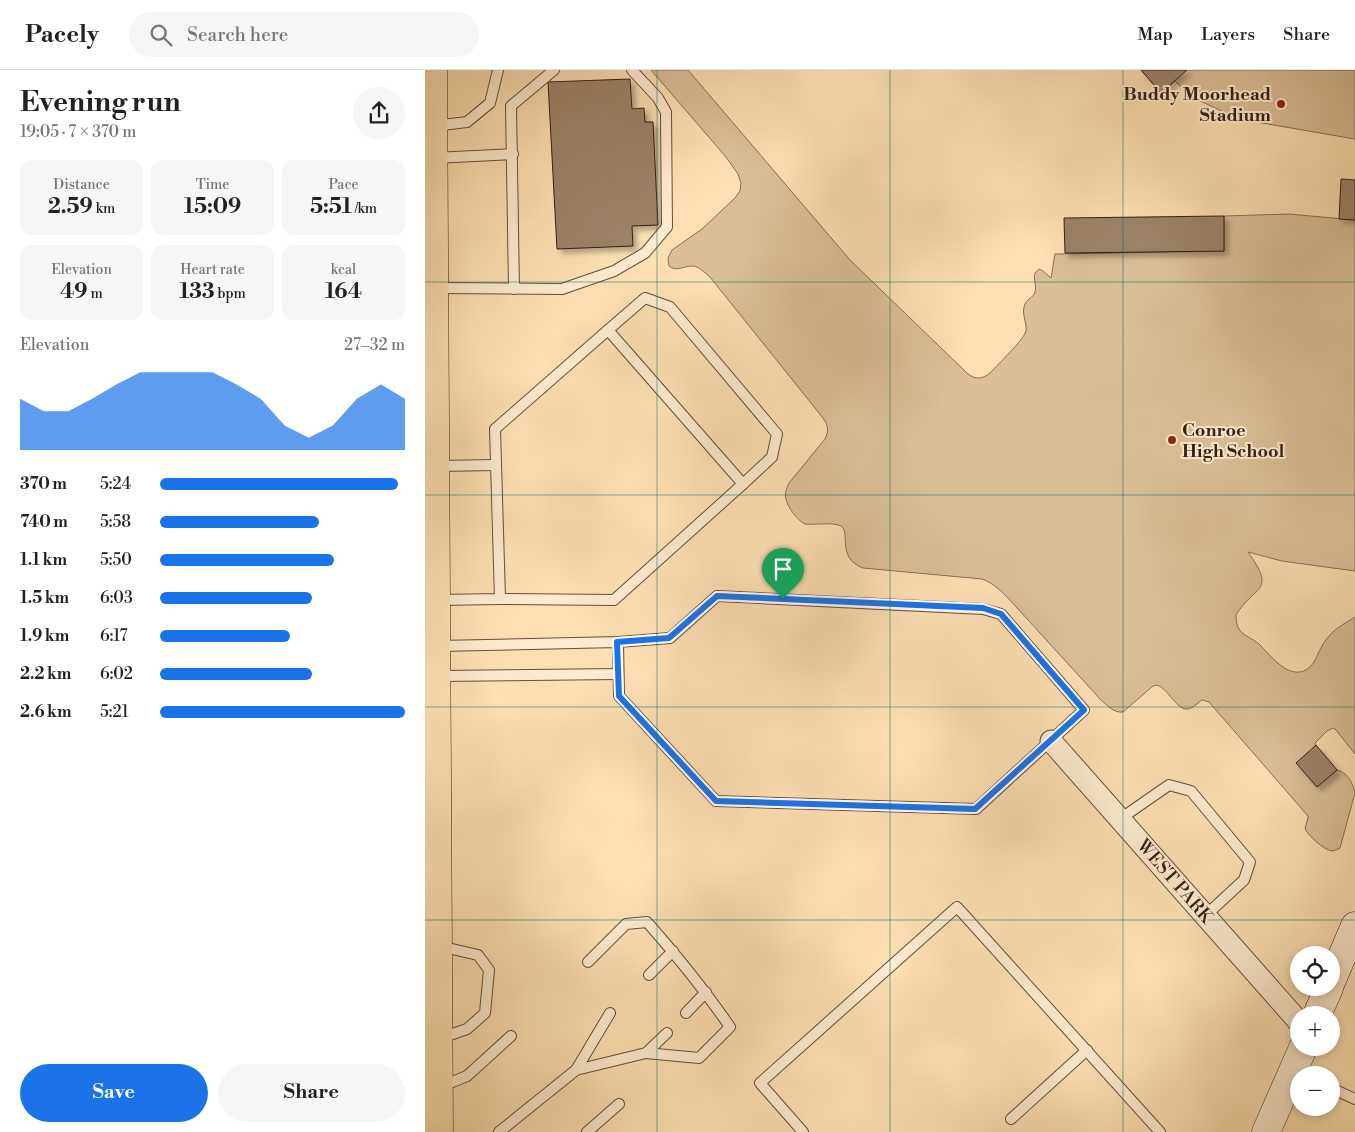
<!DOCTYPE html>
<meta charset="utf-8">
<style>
body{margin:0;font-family:"Libre Bodoni",serif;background:#f6f6f6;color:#222;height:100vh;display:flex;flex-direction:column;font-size:19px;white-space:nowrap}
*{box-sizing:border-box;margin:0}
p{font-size:16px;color:#767676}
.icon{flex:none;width:28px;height:28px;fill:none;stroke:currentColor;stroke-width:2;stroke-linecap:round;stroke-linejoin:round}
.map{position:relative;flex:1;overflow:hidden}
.details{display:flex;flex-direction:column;background:#fff;width:425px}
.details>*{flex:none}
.controls{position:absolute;left:865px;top:876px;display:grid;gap:10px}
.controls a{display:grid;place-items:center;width:50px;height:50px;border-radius:50%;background:#fff;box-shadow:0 2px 8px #0003;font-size:25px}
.pin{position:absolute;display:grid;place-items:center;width:42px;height:42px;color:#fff;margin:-51px -21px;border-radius:50% 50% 50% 0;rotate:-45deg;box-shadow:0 0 5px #0007}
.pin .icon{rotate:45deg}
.round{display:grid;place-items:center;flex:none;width:52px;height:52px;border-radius:26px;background:#f6f6f6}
.overview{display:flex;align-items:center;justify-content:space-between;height:85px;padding:0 20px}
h1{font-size:28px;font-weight:700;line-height:38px}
.stats{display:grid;grid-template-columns:repeat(3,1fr);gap:8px;height:85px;padding:5px 20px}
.stats div{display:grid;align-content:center;border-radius:12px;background:#f6f6f6;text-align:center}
.stats b{font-size:21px;font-weight:700}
.stats small{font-size:14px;font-weight:400}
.stats p{font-size:14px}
.chart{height:140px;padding:10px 20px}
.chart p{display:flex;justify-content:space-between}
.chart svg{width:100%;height:90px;margin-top:5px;fill:#1a73e8;opacity:.7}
.action{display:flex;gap:10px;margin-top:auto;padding:10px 20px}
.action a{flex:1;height:58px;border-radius:30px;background:#1a73e8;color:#fff;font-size:20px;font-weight:700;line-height:58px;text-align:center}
.action a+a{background:#f6f6f6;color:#222}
ul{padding:0 20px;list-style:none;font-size:16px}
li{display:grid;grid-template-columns:80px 60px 1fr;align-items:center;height:38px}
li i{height:12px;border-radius:6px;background:#1a73e8}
header{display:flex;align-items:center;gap:30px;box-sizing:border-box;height:70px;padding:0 25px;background:#fff;border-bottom:1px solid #e0e0e0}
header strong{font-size:24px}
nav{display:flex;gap:28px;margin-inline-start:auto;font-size:18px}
.search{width:350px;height:45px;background:#f6f6f6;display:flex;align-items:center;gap:12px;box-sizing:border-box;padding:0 18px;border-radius:28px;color:#767676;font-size:19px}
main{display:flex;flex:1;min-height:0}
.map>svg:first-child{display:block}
.green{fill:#dbbe98;stroke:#886e56}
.building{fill:#9d8267;stroke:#341e14;filter:url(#shadow)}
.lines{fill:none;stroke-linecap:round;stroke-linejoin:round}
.lane-casing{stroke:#664e3c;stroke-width:12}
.street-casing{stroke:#664e3c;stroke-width:23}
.secondary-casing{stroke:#341e14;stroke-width:29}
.primary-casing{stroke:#341e14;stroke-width:29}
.lane{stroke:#feeace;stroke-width:10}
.street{stroke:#feeace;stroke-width:21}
.secondary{stroke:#feeace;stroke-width:28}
.primary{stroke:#fddfb3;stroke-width:28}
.route-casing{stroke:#fff;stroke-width:10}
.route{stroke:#1a73e8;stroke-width:6}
.grid{fill:none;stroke:#0f766e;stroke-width:1;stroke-opacity:0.55}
.poi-dot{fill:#8f2418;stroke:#feeace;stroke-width:2}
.labels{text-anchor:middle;stroke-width:4;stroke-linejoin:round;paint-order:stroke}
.poi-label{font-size:18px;font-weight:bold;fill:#341e14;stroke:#feeace;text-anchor:end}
.street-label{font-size:18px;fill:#341e14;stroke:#feeace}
</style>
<header>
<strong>Pacely</strong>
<div class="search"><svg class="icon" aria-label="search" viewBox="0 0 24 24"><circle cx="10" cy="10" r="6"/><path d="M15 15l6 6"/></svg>Search here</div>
<nav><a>Map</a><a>Layers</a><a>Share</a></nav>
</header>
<main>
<section class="details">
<div class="overview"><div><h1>Evening run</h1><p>19:05 · 7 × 370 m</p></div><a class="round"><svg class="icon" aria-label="share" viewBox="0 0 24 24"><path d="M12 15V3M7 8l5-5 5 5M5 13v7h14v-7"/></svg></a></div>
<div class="stats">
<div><p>Distance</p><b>2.59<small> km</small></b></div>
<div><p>Time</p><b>15:09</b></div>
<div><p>Pace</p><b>5:51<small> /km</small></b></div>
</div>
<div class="stats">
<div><p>Elevation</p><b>49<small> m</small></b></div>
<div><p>Heart rate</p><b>133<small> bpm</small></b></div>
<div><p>kcal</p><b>164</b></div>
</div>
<div class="chart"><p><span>Elevation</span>27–32 m</p>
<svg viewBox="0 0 160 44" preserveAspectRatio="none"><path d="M0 44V19L10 25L20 25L30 19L40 12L50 6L60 6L70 6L80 6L90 12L100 19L110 32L120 38L130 32L140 19L150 12L160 19V44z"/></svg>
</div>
<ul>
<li><b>370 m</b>5:24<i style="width:97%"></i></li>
<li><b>740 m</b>5:58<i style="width:65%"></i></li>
<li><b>1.1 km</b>5:50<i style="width:71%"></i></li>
<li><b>1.5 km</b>6:03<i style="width:62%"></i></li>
<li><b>1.9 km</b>6:17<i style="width:53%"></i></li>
<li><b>2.2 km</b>6:02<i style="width:62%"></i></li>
<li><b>2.6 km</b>5:21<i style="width:100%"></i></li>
</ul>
<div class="action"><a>Save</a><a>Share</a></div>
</section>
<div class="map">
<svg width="930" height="1062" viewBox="0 0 930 1062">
<defs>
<filter id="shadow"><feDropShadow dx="4.5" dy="4.5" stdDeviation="2.5" flood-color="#0004"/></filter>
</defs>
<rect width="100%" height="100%" fill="#fddfb3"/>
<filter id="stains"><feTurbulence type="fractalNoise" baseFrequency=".004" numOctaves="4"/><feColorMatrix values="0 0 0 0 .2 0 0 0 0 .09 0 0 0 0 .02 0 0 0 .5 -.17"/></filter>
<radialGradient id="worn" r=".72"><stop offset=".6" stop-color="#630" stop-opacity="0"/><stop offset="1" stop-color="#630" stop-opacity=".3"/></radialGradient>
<g class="green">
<path d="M226 0H263L425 190 543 304C551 310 558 309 565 303 573 294 598 271 601 261 602 253 597 245 599 237 601 228 609 228 610 222 612 216 608 209 610 203L614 199 618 201 626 208 630 184 799 181V146L864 144 930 150V501L857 491 823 482C852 523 830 514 811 545 811 567 824 564 836 576 847 587 863 609 881 600 884 598 887 595 889 592 894 583 897 573 905 565 912 557 921 553 930 547V684L911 660 908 658 902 661 890 673 891 675 892 717 912 700C922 702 928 713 930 723L915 778C913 779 910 781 907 781 899 780 882 765 880 758L883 748V746L784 632 777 630C773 633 768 638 763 639 752 641 743 618 732 615L728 616 698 642C689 643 683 636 676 630L583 528C575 520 568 513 557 509L438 498C411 488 426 462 416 456 409 452 389 455 380 454 372 450 363 438 361 429 359 423 362 418 364 413L400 369C404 361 403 355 398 348L285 207C280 203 274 196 267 196 259 196 251 202 244 196L243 188 247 180 277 159 310 128 315 121 316 113 313 104 301 87Z"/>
<polygon points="716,0 930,0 930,69 831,52 809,47 769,28 750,11 736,23"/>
</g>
<g class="building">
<polygon points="716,0 762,0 736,23"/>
<polygon points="205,9 207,39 219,38 220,52 228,52 233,155 207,156 208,176 132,179 123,12"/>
<polygon points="916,109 930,110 930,150 914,149"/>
<polygon points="799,146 799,181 640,183 639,148"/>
<polygon points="891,675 912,700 892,717 871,693"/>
</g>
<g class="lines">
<defs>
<g id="lane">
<polyline points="9,56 42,52 65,33 73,0"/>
<polyline points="9,88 88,84"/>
<polyline points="10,218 137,219 189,201 220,183 242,157 241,42 233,28 207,0"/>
<polyline points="89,219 86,36 129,0"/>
<polyline points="183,260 220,228 245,237 352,364 347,387 318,414"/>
<polyline points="12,396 71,395"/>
<polyline points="11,530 75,529 189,530 318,414 183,260 70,359 75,529"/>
<polyline points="13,576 193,572 245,568 292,526 558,539 576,544 659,640 551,739 291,731 194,626 193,572"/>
<polyline points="12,606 193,604"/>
<polyline points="695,749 744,715 766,721 825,792 819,810 780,846"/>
<polyline points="14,876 53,885 64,900 60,943 42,959 16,968"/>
<path d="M163 892 201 854 222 852C253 887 279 919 305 957L274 988 221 983"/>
<polyline points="224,905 248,881"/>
<polyline points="261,943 281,922"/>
<polyline points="151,1000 221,983 242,963"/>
<polyline points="15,1017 42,1006 86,966"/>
<polyline points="906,1018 930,1029"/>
<polyline points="586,1049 662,980"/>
<polyline points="74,1062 151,1000 185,943"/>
<polyline points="162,1062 194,1034"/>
<polyline points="378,1062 335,1013 532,837 735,1062"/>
</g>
<polyline id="street" points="626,671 874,952"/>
<g id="secondary">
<polyline points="906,912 930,856"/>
<polyline points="892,945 904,918"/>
<polyline points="841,1062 878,978"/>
</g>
<polyline id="primary" points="8,0 14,1062"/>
</defs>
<use href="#lane" class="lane-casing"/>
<use href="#street" class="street-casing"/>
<use href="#secondary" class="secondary-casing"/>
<use href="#primary" class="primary-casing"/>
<use href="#lane" class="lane"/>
<use href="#street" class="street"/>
<use href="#secondary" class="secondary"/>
<use href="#primary" class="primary"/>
</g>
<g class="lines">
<defs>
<polygon id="route" points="292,526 558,538 576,544 659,640 550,739 291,731 194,626 192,572 244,568"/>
</defs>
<use href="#route" class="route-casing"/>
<use href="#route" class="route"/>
</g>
<path class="grid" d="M232 0V1062M465 0V1062M698 0V1062M0 212H930M0 425H930M0 637H930M0 850H930"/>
<g class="poi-dot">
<circle cx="856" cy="34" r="5"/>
<circle cx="747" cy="370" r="5"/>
</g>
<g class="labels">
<g class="poi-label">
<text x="846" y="30">Buddy Moorhead<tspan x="846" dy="21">Stadium</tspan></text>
<text x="757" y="366" text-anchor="start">Conroe<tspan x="757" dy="21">High School</tspan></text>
</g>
<g class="street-label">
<text transform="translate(750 811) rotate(49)" y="6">WEST PARK</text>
</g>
</g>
<rect width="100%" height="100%" filter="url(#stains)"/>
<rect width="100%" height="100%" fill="url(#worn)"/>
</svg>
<div class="controls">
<a><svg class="icon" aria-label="locate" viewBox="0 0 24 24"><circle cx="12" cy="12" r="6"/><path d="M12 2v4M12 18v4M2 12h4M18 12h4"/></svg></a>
<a>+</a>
<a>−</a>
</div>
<div class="pin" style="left:358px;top:529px;background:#1e9e55"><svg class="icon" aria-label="arrive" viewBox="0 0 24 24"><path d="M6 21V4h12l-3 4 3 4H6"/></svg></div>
</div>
</main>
